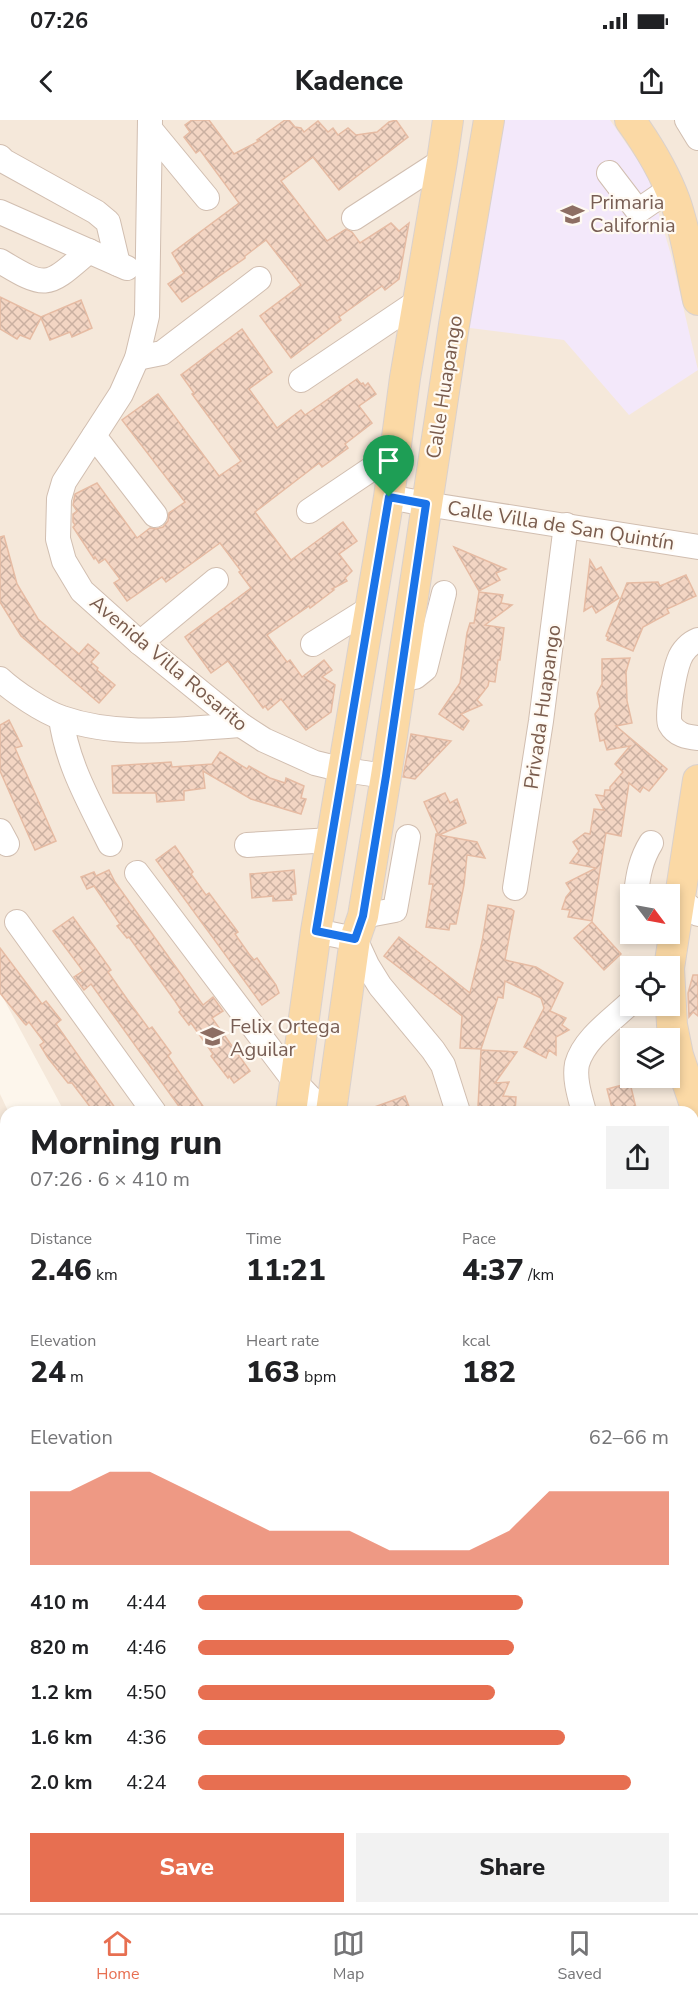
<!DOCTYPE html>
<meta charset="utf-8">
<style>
body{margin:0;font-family:"Nunito Sans",sans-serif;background:#f2f2f2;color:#202124;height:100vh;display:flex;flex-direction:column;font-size:22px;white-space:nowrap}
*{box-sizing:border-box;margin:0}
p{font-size:20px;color:#757577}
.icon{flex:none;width:33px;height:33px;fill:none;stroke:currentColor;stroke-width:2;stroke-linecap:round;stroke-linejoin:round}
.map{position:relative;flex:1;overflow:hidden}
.side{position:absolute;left:0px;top:986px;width:699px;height:808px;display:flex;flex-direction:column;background:#fff;border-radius:18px 18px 0 0;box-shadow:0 3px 9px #0003}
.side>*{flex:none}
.needle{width:39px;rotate:122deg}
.fabs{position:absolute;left:620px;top:764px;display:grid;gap:12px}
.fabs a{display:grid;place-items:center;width:60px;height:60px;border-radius:0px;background:#fff;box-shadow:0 3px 9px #0003;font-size:30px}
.pin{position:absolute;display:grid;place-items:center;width:51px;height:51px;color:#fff;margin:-62px -26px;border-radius:50% 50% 50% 0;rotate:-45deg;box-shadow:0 0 6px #0007}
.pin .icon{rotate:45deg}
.round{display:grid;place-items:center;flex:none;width:63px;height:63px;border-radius:0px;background:#f2f2f2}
.summary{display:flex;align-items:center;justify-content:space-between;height:102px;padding:0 30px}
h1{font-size:33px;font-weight:800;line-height:45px}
.metrics{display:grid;grid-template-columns:repeat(3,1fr);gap:9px;height:102px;padding:6px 30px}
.metrics div{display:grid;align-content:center}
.metrics b{font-size:30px;font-weight:800}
.metrics small{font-size:16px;font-weight:400}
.metrics p{font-size:16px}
.chart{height:168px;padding:12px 30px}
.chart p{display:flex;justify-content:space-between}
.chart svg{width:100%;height:108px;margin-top:6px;fill:#e76f51;opacity:.7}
.action{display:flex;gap:12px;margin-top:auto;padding:12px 30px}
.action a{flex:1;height:69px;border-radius:0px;background:#e76f51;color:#fff;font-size:24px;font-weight:800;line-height:69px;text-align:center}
.action a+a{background:#f2f2f2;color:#202124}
ul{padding:0 30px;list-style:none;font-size:20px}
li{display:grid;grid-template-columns:96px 72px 1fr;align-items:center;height:45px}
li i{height:15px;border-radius:8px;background:#e76f51}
.status{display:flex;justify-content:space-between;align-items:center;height:42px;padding:0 30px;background:#fff;direction:ltr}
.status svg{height:16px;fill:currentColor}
header{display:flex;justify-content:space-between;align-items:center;height:78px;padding:0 30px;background:#fff;font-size:27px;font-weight:800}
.dock{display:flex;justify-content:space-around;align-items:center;height:84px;border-top:2px solid #e0e0e0;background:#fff;font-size:16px;color:#757577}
.dock a{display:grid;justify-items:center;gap:3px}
.dock .active{color:#e76f51}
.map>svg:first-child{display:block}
.residential{fill:#f5e8da;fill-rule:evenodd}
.education{fill:#f3e8fa}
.building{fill:url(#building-cross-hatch);stroke:#e6bba3;stroke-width:1.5}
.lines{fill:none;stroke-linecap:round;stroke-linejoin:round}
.minor-casing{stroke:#d1beb0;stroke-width:26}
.major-casing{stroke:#dad1cd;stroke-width:32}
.minor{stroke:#fff;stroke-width:24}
.major{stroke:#fbd9a5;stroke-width:30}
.route-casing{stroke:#fff;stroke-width:12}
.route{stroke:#1a73e8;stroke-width:8}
.labels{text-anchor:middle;stroke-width:4.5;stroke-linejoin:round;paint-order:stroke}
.education-label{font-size:20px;fill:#785e54;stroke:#fffaf3;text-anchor:start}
.street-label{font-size:20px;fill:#7a5c4d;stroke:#fffaf3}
</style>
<div class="status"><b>07:26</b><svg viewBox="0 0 49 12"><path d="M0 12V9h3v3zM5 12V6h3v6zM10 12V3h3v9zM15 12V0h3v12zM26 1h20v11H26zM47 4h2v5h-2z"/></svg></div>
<header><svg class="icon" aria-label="back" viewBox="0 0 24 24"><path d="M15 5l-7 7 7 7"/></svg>Kadence<svg class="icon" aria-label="share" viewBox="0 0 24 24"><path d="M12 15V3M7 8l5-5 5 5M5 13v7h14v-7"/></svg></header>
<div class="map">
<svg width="698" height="1793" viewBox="0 0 698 1793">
<defs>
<pattern id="building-cross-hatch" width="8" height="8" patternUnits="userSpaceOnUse" patternTransform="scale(1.5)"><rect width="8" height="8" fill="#f3d5c3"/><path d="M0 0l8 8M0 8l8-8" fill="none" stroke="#cab0a1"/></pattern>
</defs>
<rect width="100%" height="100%" fill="#fdf6ec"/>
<g class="residential">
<path d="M0 0H698V1233L693 1235V992L64 991 0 872ZM630 774H669V813H630ZM630 846H669V885H630ZM630 918H669V957H630Z"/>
<polygon points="0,974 8,991 6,992 6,1788 280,1788 279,1793 0,1793"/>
</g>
<polygon class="education" points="503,0 610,0 647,54 671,135 698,250 629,295 564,220 462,207"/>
<g class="building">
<polygon points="192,0 209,0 234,34 259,21 257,20 285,0 289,0 295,7 301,8 304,12 318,1 328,12 333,8 338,15 348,8 356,15 377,12 389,2 396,0 408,17 339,70 313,37 281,61 327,121 346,109 352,112 360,123 391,103 399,111 409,103 399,159 385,170 382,166 357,184 339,197 341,200 291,238 260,196 301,165 266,120 245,136 245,138 182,182 168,164 184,153 172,133 239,83 200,30 196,33 184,17 190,12 185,5"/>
<polygon points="0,177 41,197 81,180 92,208 72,217 70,212 50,220 41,198 30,219 20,215 17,219 0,209"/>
<polygon points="242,209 272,252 249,269 277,308 301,290 305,295 357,259 361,264 363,263 365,266 368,263 376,274 359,286 372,303 345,324 348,328 322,347 319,343 255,392 291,440 343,402 357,421 339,434 352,451 345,458 347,461 332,469 334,470 310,488 309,486 267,515 287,542 290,540 302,557 324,540 332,550 322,557 335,565 331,592 306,610 281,579 268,590 265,586 263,588 228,541 211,553 185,517 251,468 239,452 241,451 220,423 166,462 162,457 127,481 114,463 120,459 105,439 99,443 95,437 94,439 73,407 75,405 73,402 73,394 77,391 73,385 75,374 97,363 137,418 150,408 156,409 163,407 168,401 169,393 185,382 122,300 158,274 219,356 241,341 192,274 194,273 181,255"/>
<polygon points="4,416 17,464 38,499 79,534 88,524 99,533 91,542 98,548 97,550 115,565 99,583 21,516 0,482 0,417"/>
<polygon points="454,427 506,449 496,453 500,460 479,471"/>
<polygon points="590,440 596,450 601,447 619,478 596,493 592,486 584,491"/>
<polygon points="686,455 696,476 667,489 669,493 643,507 633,531 607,520 608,517 606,516 627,463 658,462 660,466"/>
<polygon points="479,472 503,475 501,483 512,485 485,505 504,508 500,540 498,540 495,562 489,561 488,566 477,580 482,585 461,594 469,601 463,610 439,594 460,563 467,513 470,503 474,503"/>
<polygon points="630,538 626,552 627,581 632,603 616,606 667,649 649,671 643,667 640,672 629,663 621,716 606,713 592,801 568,797 570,790 562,789 566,777 571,771 566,763 596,748 570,743 579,731 573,722 585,713 590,714 594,689 604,690 596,675 604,676 605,670 610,670 610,667 623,652 615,644 630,626 607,630 604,620 600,621 595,594 600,587 597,573 602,564 602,539"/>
<polygon points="9,600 22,626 15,628 56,721 35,730 0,651 0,605"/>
<polygon points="411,614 451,621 415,659 403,657"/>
<polygon points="220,632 247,649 249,646 270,658 285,663 286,658 304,666 301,678 306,679 301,694 251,679 203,651 205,668 184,671 184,680 157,682 156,673 113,673 112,646 171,642 172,647 212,644"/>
<polygon points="445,673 450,683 457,679 466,703 439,715 477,722 485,738 467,735 464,765 456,804 450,804 449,810 426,807 433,764 429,764 436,714 438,714 424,682"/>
<polygon points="175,726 193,752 191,754 206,775 209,773 238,812 235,814 249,834 254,840 257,838 276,865 279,873 262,885 156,740"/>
<polygon points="109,750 115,762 203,885 213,877 223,891 212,898 250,951 234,963 229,956 228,958 211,936 213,934 191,903 189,905 179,892 181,890 175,881 129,817 127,818 117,806 120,804 94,766 87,769 81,757 94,752 96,756"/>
<polygon points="294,750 296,774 291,775 292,780 273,781 273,776 252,778 250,754"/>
<polygon points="488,785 511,789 514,791 505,840 536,847 563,863 550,891 566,898 562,905 569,910 556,917 556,935 549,930 546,938 524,927 544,888 541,878 505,861 503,878 498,877 481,929 460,928 462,896 384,836 399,817 470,873 482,822"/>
<polygon points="73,797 111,850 108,852 127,879 149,909 152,907 171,933 168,936 207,992 183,992 91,864 84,870 74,857 83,851 53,811"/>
<polygon points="592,802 621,834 604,850 574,818"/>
<polygon points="0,828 42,884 46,881 61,900 56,904 118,992 94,992 72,963 68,963 48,938 40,925 44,922 29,902 26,905 24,903 0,873"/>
<polygon points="693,855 698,855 698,896 693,892 689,897 688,873"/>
<polygon points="481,930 517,932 495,963 509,962 503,976 516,977 515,992 492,992 492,987 478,987"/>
<polygon points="630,963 637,992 613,992 607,969"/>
<polygon points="405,976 411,992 366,992 366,990"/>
</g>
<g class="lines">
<defs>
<g id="minor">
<polyline points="150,0 147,196 137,238 121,274 64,362 59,379 58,419 64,441 82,471 140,523 241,605 264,620 315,643 344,650 386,656"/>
<polyline points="687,0 698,18"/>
<polyline points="150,9 207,78"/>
<polyline points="0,37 4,41 96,92 108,102 118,144"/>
<polyline points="609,53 638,91 670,69"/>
<polyline points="0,92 127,148"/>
<polyline points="354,98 442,41"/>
<path d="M0 141C48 170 47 167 89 131"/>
<polyline points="137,238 162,233 259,159"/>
<polyline points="301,260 417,182"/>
<polyline points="94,316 155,395"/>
<polyline points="389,377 426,384 698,427"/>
<polyline points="309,391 395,333"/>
<path d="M698 520C690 523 682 531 679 540 675 550 666 595 670 604 676 615 687 617 698 618"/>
<polyline points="140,523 216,460"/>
<polyline points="313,524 369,489"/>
<polyline points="402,556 415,557 425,549 444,473"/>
<path d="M0 559C14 572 44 592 62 598 119 618 182 609 241 605"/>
<path d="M61 598C67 644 90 683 110 724"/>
<polyline points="0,711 7,724"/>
<polyline points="247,725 332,720"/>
<polyline points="137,753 295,962 324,992"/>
<polyline points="515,768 541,601 566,405"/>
<path d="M636 774C638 755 641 739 651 723"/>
<polyline points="681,780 698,794"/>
<polyline points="363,796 395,790 408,717"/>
<polyline points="17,802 154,992"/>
<polyline points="316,811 355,819 367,845 380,866 433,930 443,945 458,992"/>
<path d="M584 992C580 977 574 959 577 944 584 919 612 900 630 883"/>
<polyline points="0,1159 6,1171"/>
<polyline points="0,1293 6,1290"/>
<polyline points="693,1369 698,1376"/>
<polyline points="0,1431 6,1428"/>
<polyline points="0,1569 6,1566"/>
<polyline points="0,1704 6,1701"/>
<polyline points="260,1788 271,1793"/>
<polyline points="116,1793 128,1788"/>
<polyline points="158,1793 159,1788"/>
</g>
<g id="major">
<path d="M630 0C648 25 664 51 675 81 686 112 691 147 698 180"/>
<polyline points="698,660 669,848 672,905 678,935 698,994"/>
<polyline points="291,992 316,811 389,377 405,258 442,41 448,0"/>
<polyline points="331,992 355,819 363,796 386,656 454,205 489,0"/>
<polyline points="208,1793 208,1788"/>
</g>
</defs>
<use href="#minor" class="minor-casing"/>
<use href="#major" class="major-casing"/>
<use href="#minor" class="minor"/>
<use href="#major" class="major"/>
</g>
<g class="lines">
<defs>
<polygon id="route" points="389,377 426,384 386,656 363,796 355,819 316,811"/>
</defs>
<use href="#route" class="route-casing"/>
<use href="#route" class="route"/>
</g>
<defs>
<symbol id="school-bare" viewBox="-9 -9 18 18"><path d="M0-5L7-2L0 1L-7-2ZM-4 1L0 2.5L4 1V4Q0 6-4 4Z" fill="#8d6e63" stroke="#fffaf3" stroke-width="2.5" paint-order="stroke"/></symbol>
</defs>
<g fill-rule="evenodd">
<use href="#school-bare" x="556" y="78" width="33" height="33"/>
<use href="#school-bare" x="196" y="900" width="33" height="33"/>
</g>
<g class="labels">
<g class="education-label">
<text x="590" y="89">Primaria<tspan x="590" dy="23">California</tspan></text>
<text x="230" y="913">Felix Ortega<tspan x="230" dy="23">Aguilar</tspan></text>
</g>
<g class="street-label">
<text transform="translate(444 267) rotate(-81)" y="7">Calle Huapango</text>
<text transform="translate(561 405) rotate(9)" y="7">Calle Villa de San Quintín</text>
<text transform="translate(169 543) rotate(40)" y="7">Avenida Villa Rosarito</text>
<text transform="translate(542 587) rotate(-82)" y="7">Privada Huapango</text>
</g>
</g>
</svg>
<div class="fabs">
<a><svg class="needle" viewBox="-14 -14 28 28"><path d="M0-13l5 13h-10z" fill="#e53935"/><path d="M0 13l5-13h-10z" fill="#757577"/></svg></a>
<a><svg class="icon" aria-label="locate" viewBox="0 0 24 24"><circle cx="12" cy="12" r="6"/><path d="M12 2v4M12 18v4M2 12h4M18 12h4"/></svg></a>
<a><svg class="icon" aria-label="layers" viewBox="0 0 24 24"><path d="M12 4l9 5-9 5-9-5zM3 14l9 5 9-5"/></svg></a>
</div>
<div class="pin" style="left:389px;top:377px;background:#1e9e55"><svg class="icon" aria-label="arrive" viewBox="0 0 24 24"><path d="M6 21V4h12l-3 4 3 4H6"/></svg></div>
<section class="side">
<div class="summary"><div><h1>Morning run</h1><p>07:26 · 6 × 410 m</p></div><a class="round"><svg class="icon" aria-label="share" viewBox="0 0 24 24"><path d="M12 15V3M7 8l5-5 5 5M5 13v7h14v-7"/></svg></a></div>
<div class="metrics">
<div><p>Distance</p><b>2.46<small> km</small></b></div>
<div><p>Time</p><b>11:21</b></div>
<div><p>Pace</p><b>4:37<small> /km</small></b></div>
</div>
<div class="metrics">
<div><p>Elevation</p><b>24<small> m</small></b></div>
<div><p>Heart rate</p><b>163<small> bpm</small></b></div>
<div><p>kcal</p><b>182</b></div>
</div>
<div class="chart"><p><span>Elevation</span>62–66 m</p>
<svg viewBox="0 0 160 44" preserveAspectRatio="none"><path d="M0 44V14L10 14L20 6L30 6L40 14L50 22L60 30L70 30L80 30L90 38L100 38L110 38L120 30L130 14L140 14L150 14L160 14V44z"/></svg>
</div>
<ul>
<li><b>410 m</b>4:44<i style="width:69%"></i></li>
<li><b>820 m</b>4:46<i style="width:67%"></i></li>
<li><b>1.2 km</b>4:50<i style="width:63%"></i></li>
<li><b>1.6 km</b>4:36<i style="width:78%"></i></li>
<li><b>2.0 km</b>4:24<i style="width:92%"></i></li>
</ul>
<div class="action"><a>Save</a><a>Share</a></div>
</section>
</div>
<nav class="dock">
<a class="active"><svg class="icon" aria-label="home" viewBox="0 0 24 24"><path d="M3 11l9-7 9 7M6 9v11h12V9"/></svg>Home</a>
<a><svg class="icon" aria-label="map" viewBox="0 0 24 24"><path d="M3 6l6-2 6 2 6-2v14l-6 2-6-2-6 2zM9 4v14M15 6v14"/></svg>Map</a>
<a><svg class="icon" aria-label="saved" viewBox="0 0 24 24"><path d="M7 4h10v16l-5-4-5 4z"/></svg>Saved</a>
</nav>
